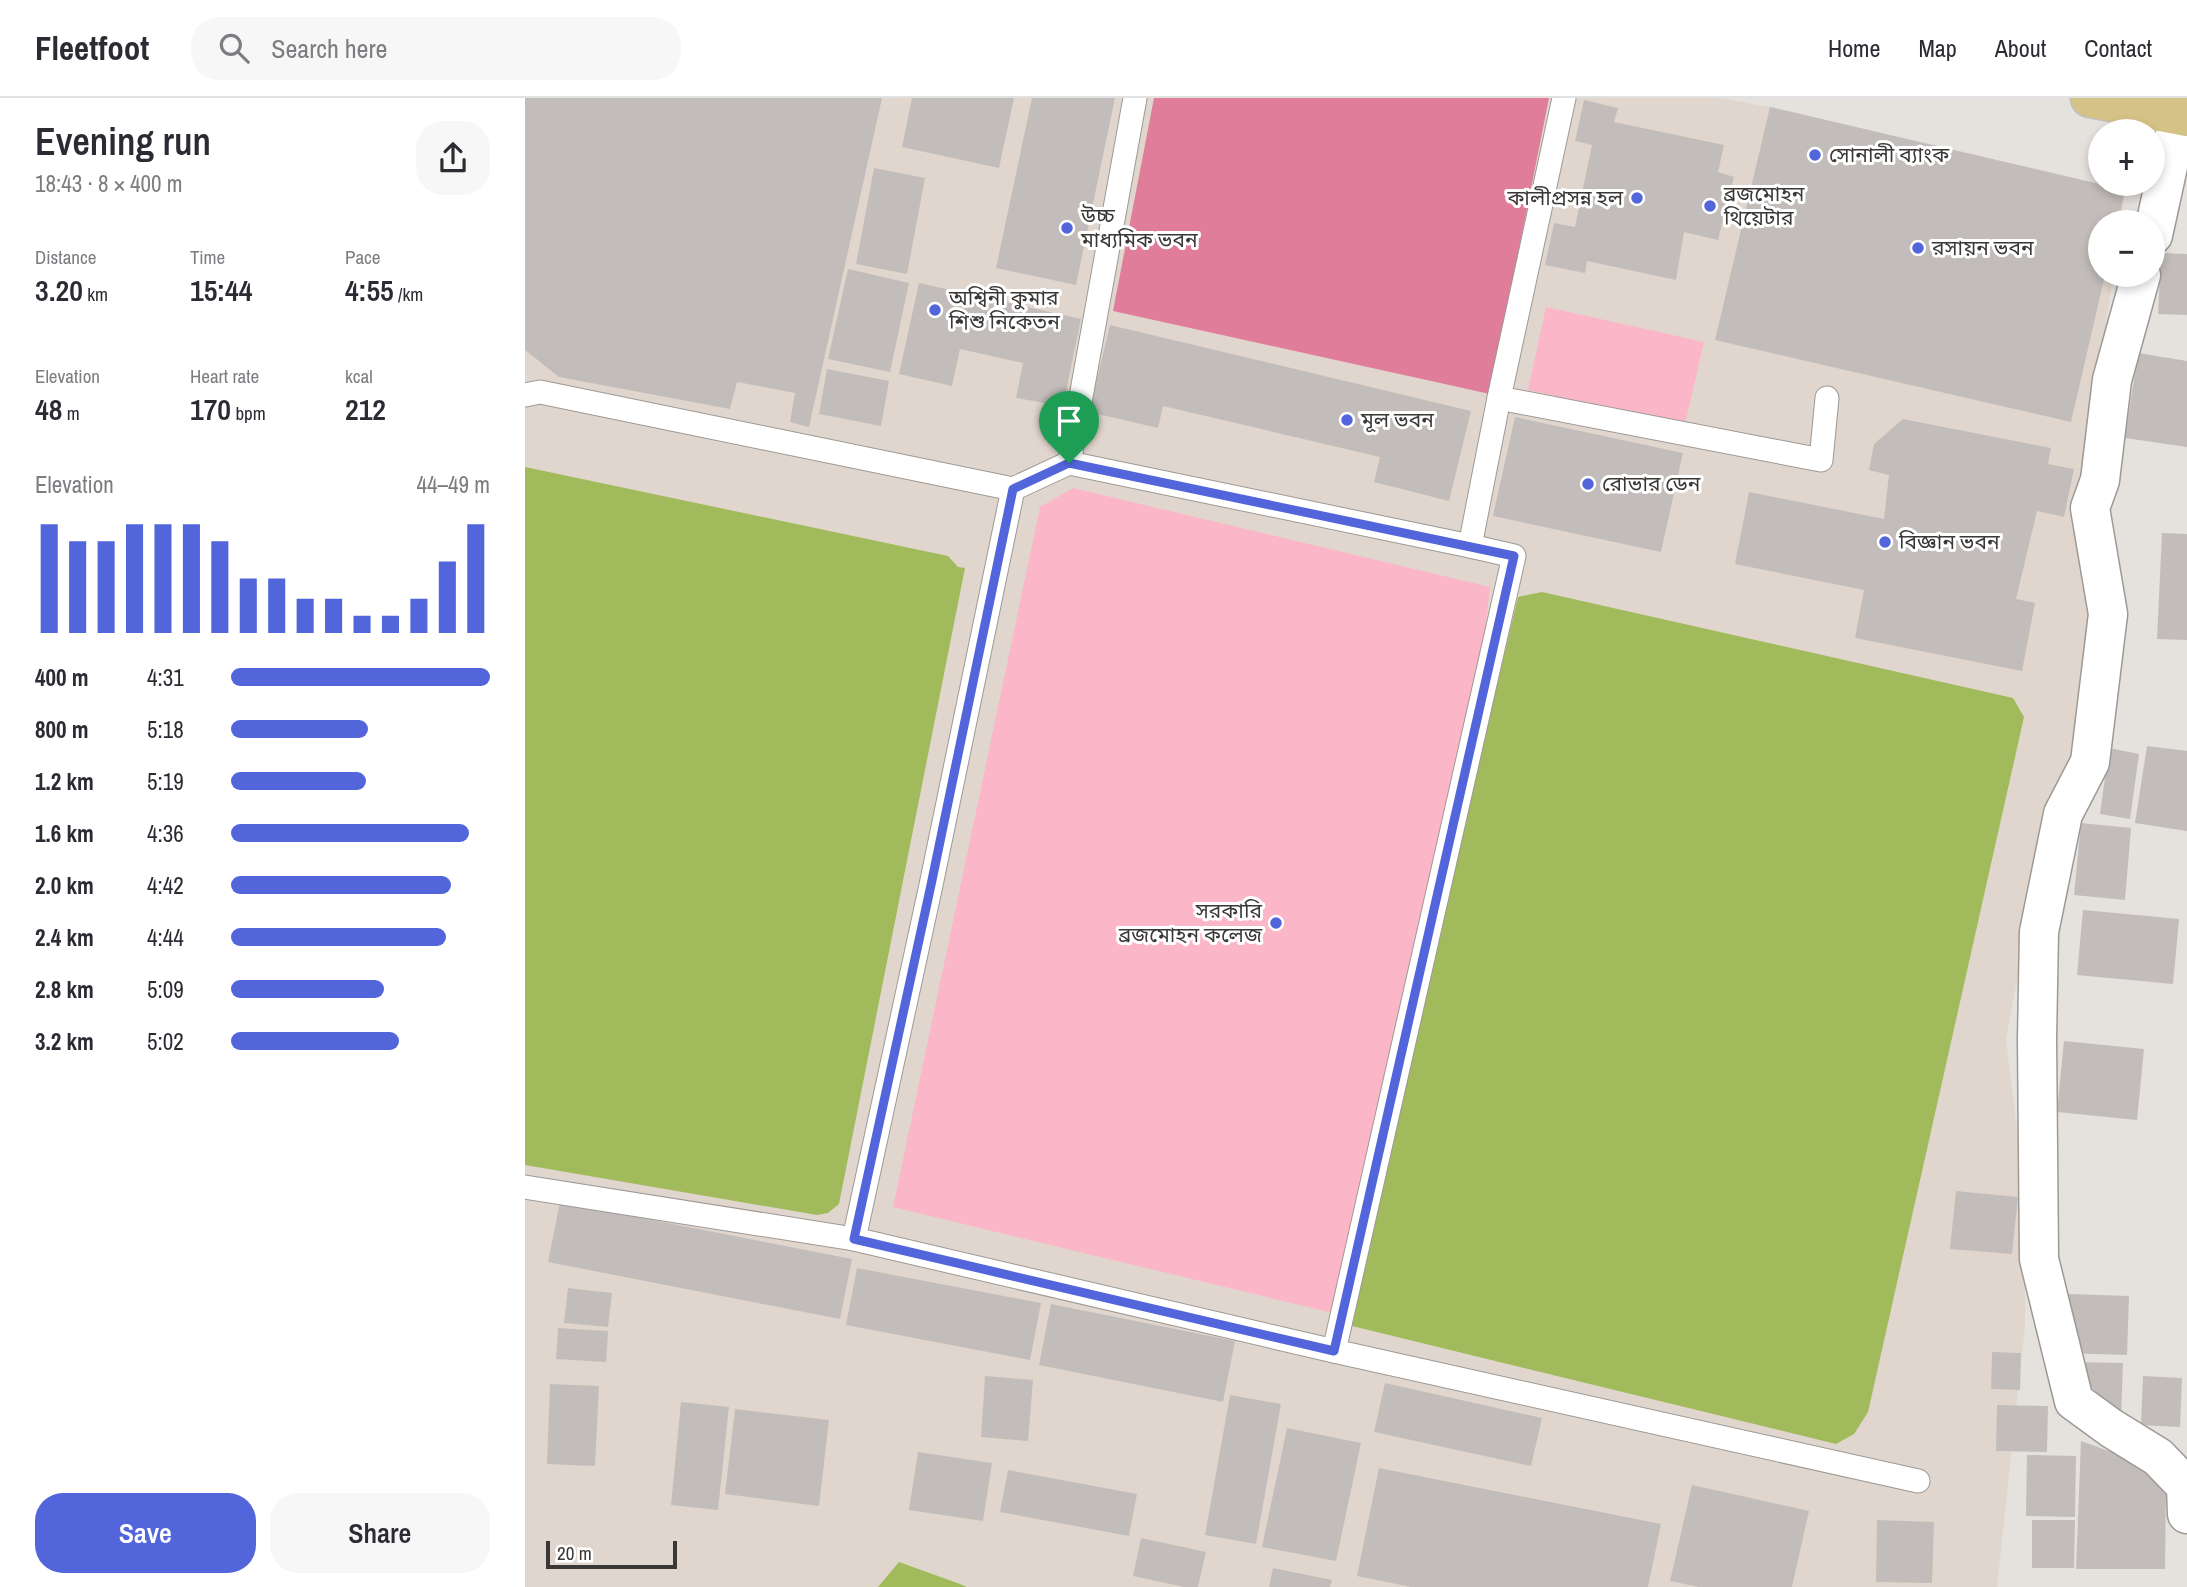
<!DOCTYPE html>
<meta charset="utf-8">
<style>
body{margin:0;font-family:"Archivo Narrow","Noto Sans Bengali",sans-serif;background:#f7f7f7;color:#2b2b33;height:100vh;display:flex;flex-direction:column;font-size:26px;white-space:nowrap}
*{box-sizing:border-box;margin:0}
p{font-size:23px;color:#7c7c81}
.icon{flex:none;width:38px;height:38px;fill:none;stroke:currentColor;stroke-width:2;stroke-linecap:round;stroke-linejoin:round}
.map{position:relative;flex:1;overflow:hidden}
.side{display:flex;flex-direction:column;background:#fff;width:525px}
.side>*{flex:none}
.controls{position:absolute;left:1563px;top:21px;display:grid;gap:14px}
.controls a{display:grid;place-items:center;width:77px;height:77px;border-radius:50%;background:#fff;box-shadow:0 4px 10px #0003;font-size:35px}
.scale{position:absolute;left:21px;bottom:18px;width:131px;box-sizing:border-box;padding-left:7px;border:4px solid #3a3837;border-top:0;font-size:19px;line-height:24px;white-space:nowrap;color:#3a3837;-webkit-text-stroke:5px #fff;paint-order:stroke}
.pin{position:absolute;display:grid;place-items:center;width:60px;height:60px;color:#fff;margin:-72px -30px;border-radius:50% 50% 50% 0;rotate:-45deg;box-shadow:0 0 7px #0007}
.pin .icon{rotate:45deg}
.round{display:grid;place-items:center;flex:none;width:74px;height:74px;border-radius:28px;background:#f7f7f7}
.overview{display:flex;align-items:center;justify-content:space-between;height:119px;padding:0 35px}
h1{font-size:38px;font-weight:600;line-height:52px}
.metrics{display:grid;grid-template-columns:repeat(3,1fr);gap:10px;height:119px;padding:7px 35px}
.metrics div{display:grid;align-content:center}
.metrics b{font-size:30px;font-weight:600}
.metrics small{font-size:19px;font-weight:400}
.metrics p{font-size:19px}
.chart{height:196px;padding:14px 35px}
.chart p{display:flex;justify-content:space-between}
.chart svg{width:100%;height:126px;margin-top:7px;stroke:#5265db;stroke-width:6}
.cta{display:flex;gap:14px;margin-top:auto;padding:14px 35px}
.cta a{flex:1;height:80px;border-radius:28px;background:#5265db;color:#fff;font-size:28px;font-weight:600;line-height:80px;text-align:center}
.cta a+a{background:#f7f7f7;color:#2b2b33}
ul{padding:0 35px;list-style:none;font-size:23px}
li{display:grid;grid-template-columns:112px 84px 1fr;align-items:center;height:52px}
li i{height:18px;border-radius:9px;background:#5265db}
header{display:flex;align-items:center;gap:42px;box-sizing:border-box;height:98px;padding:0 35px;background:#fff;border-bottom:2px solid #e1e1e2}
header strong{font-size:33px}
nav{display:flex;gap:38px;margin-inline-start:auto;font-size:24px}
.search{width:490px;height:63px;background:#f7f7f7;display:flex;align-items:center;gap:18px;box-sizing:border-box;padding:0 24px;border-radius:28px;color:#7c7c81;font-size:26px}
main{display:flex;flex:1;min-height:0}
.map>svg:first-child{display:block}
.built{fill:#e1d6cd}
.green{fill:#fbb6c8}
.forest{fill:#e07d9a}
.water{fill:#a1ba5b}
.building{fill:#c2bdbb}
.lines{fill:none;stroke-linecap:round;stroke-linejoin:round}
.service-casing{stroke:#9d9995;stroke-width:25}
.minor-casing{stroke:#9d9995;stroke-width:41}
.primary-casing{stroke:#c0bfbf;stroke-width:41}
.service{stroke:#fff;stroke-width:23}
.minor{stroke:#fff;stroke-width:38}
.primary{stroke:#d5c286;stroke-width:38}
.route-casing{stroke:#fff;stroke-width:14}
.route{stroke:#5265db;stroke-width:9}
.poi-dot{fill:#5265db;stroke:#fff;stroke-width:2.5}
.labels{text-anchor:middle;stroke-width:6;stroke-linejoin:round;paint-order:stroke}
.poi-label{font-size:21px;fill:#3a3837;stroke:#fff;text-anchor:start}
</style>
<header>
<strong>Fleetfoot</strong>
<div class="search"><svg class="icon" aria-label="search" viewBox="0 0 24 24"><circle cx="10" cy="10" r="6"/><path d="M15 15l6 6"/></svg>Search here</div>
<nav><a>Home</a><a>Map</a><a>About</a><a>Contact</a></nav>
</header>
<main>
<section class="side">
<div class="overview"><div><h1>Evening run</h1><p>18:43 · 8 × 400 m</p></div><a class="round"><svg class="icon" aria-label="share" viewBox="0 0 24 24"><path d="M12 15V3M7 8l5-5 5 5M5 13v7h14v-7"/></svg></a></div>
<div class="metrics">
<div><p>Distance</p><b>3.20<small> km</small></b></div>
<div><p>Time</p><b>15:44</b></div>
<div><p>Pace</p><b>4:55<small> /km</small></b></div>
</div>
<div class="metrics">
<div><p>Elevation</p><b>48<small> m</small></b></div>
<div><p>Heart rate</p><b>170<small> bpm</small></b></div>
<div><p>kcal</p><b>212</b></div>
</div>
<div class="chart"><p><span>Elevation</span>44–49 m</p>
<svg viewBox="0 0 160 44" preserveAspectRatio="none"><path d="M5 44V6M15 44V12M25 44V12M35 44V6M45 44V6M55 44V6M65 44V12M75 44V25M85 44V25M95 44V32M105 44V32M115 44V38M125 44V38M135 44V32M145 44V19M155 44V6"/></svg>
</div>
<ul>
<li><b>400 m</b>4:31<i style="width:100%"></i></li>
<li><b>800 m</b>5:18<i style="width:53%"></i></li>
<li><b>1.2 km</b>5:19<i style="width:52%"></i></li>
<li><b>1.6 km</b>4:36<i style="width:92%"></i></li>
<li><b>2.0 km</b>4:42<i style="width:85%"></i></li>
<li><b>2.4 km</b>4:44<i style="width:83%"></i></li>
<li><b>2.8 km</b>5:09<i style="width:59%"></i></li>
<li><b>3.2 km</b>5:02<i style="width:65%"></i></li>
</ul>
<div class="cta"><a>Save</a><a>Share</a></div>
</section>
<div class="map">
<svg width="1662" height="1489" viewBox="0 0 1662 1489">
<rect width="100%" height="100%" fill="#e5e1dd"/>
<polygon class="built" points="0,0 1194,0 1245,9 1600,92 1596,124 1575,124 1575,177 1588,177 1562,358 1547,426 1567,505 1548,661 1524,709 1481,942 1500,1096 1500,1228 1472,1489 0,1489"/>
<g class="green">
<polygon points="1021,209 1179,244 1160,326 1003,292"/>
<polygon points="548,390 965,489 953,596 816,1217 368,1109 515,409"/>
</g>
<polygon class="forest" points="629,0 1024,0 965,296 588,213"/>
<g class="water">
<polygon points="0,369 423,458 433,469 440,470 314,1106 303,1115 292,1117 0,1067"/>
<polygon points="1017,494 1488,600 1499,619 1343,1314 1329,1336 1311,1346 827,1228 822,1217 993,499"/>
<polygon points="374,1464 435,1486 442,1489 353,1489"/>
</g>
<g class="building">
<polygon points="0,0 357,0 284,329 265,324 270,295 212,284 205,311 34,279 0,252"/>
<polygon points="387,0 489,0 474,70 377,49"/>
<polygon points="507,0 590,0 551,187 471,170"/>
<polygon points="1059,2 1093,10 1089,24 1199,47 1193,74 1209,79 1193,142 1159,134 1151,182 1062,163 1060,175 1020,167 1029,125 1050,129 1067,47 1050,43"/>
<polygon points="1245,9 1600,92 1593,124 1575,124 1575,177 1580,177 1546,324 1190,242"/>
<polygon points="349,70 400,80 382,176 331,166"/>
<polygon points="1636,155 1662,156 1662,217 1633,216"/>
<polygon points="323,171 384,185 365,274 303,261"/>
<polygon points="394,185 556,221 538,308 491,300 498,265 435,251 427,288 374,276"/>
<polygon points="585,227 946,313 924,403 849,384 855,359 638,308 633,330 564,314"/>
<polygon points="1613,255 1662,263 1662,349 1600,340"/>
<polygon points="302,271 364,283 356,328 294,316"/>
<polygon points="990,319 1158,355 1136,454 968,418"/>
<polygon points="1378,321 1526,350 1523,366 1549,371 1539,419 1512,413 1491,501 1510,505 1497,573 1330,540 1339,492 1210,466 1224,394 1359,421 1364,377 1344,372 1349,346"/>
<polygon points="1637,435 1662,436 1662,542 1632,541"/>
<polygon points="1622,648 1662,653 1662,733 1610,725"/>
<polygon points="1584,650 1614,656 1605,721 1575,716"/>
<polygon points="1556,725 1606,730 1600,802 1549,797"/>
<polygon points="1558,812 1654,821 1648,886 1552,877"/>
<polygon points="1539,943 1619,951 1612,1022 1532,1014"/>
<polygon points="1431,1093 1493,1099 1487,1156 1425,1151"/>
<polygon points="35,1104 327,1161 315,1221 23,1164"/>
<polygon points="332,1170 516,1205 505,1262 321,1227"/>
<polygon points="43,1190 87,1195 83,1229 39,1225"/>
<polygon points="1544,1196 1604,1198 1602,1257 1542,1255"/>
<polygon points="526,1206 710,1243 698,1304 514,1267"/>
<polygon points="33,1230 83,1233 81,1264 31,1261"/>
<polygon points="1467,1254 1496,1255 1495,1292 1466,1291"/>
<polygon points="1544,1264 1598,1265 1596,1322"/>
<polygon points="460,1278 508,1282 503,1343 456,1339"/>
<polygon points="1618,1278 1657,1280 1655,1329 1616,1327"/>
<polygon points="860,1285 1017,1320 1006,1368 849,1334"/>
<polygon points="25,1286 74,1288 70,1368 22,1366"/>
<polygon points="705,1297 756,1306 731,1446 680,1437"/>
<polygon points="156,1304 204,1309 193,1412 146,1407"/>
<polygon points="1472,1307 1523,1308 1522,1354 1471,1353"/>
<polygon points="210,1311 304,1322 294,1408 200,1396"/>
<polygon points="762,1330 836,1345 811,1463 737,1449"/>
<polygon points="1556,1343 1625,1368 1641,1389 1640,1471 1551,1471"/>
<polygon points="393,1354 467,1365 458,1423 384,1412"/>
<polygon points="1502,1357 1551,1358 1550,1419 1501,1418"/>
<polygon points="854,1370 1136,1426 1123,1489 886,1489 832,1478"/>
<polygon points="483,1372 612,1396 604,1438 475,1414"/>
<polygon points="1167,1387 1284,1413 1267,1489 1174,1489 1145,1483"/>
<polygon points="1352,1422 1409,1424 1407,1485 1351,1484"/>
<polygon points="1507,1422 1550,1422 1549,1470 1507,1470"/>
<polygon points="616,1440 681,1454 673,1489 659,1489 608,1478"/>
<polygon points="748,1470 807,1482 805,1489 744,1489"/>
</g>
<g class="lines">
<defs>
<g id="service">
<polyline points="0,297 15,294 488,391 544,365 945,448 974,300 1039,0"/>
<polyline points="974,300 1296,362 1302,300"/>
<polyline points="544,365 610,0"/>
<polyline points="0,1089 329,1141 809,1253 1393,1383"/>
<polyline points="329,1141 406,787 488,391"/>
<polyline points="809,1253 989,458 945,448"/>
</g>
<g id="minor">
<polyline points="1628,137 1654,18"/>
<polyline points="1616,177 1587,282 1575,382 1565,410 1583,516 1565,664 1538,716 1514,834 1512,941 1514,1161 1549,1303 1586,1330 1633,1359 1661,1388 1662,1416"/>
</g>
<polyline id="primary" points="1565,0 1662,19"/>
</defs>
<use href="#service" class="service-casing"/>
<use href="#minor" class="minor-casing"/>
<use href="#primary" class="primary-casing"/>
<use href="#service" class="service"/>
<use href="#minor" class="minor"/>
<use href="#primary" class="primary"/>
</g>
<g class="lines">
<defs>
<polygon id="route" points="544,365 989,458 809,1253 329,1141 406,787 488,391"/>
</defs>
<use href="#route" class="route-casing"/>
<use href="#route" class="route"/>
</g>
<g class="poi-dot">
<circle cx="1290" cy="57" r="7"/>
<circle cx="1112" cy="100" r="7"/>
<circle cx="1185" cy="108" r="7"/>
<circle cx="542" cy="130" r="7"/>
<circle cx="1393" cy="150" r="7"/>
<circle cx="410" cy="212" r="7"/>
<circle cx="822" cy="322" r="7"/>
<circle cx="1063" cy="386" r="7"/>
<circle cx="1360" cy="444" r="7"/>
<circle cx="751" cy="825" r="7"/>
</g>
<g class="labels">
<g class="poi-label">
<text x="1304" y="64">সোনালী ব্যাংক</text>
<text x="1199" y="103">ব্রজমোহন<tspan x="1199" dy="24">থিয়েটার</tspan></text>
<text x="1098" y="107" text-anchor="end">কালীপ্রসন্ন হল</text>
<text x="556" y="125">উচ্চ<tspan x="556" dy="24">মাধ্যমিক ভবন</tspan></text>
<text x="1407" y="157">রসায়ন ভবন</text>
<text x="424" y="207">অশ্বিনী কুমার<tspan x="424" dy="24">শিশু নিকেতন</tspan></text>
<text x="836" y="329">মূল ভবন</text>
<text x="1077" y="393">রোভার ডেন</text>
<text x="1374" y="451">বিজ্ঞান ভবন</text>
<text x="737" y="820" text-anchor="end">সরকারি<tspan x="737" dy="24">ব্রজমোহন কলেজ</tspan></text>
</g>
</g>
</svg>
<div class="controls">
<a>+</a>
<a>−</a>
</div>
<div class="scale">20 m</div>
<div class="pin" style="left:544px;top:365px;background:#1e9e55"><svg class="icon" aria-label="arrive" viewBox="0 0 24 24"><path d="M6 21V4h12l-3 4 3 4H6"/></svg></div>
</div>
</main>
